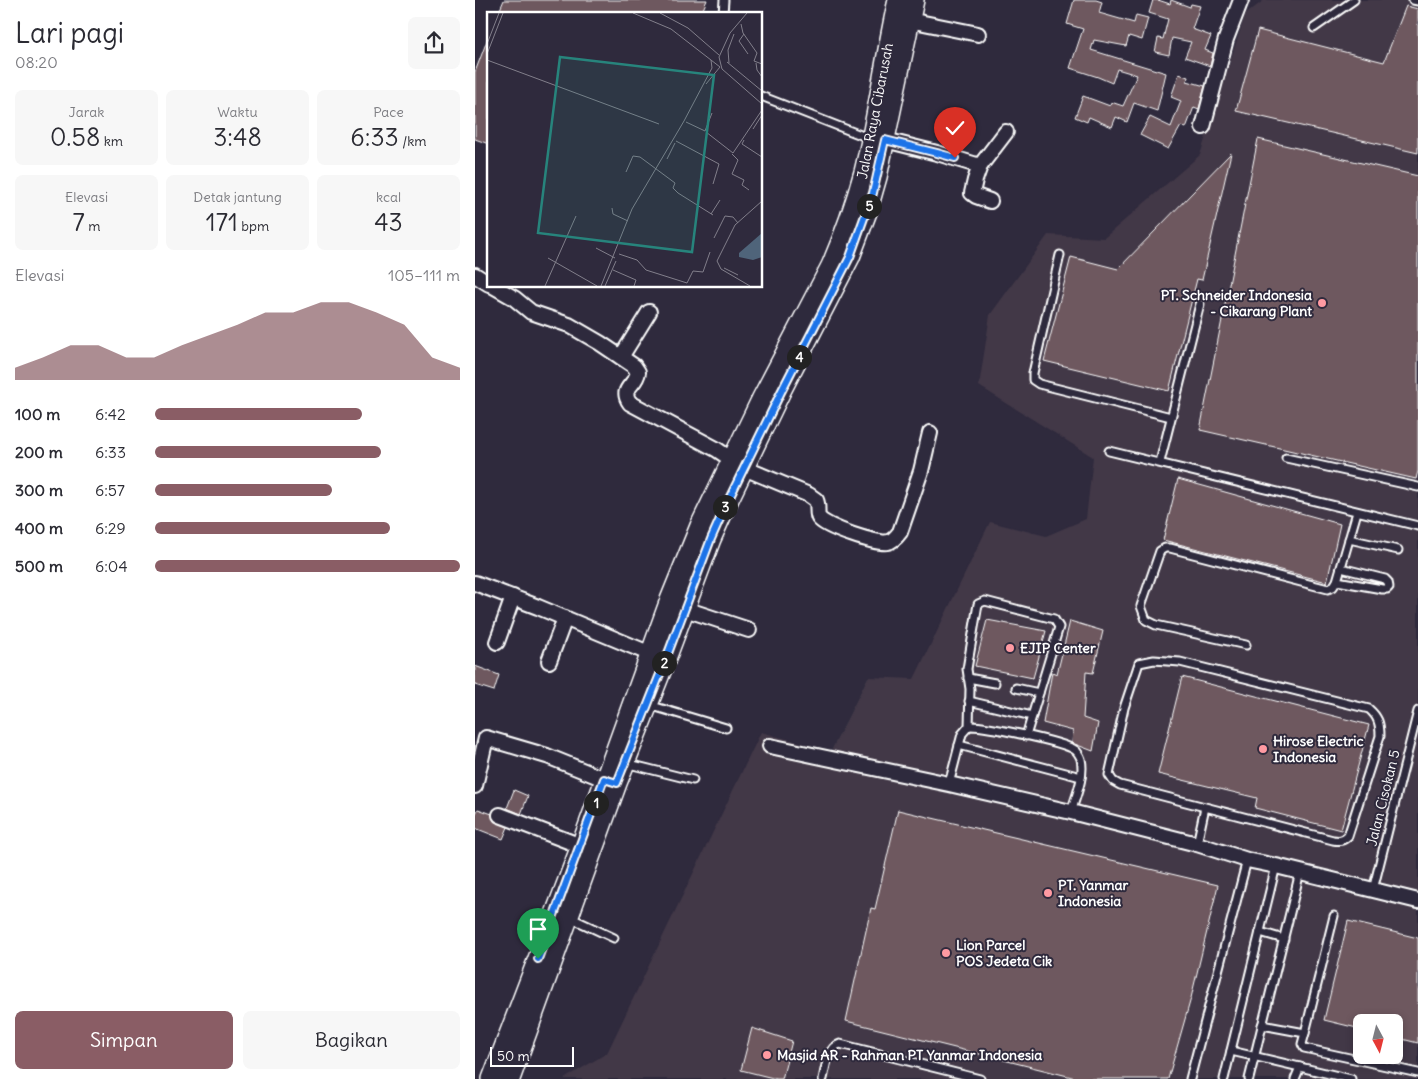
<!DOCTYPE html>
<html lang="id">
<meta charset="utf-8">
<style>
body{margin:0;font-family:Delius,sans-serif;background:#f7f7f7;color:#2b2b33;height:100vh;display:flex;flex-direction:column;font-size:19px;white-space:nowrap}
*{box-sizing:border-box;margin:0}
p{font-size:16px;color:#7c7c81}
.icon{flex:none;width:28px;height:28px;fill:none;stroke:currentColor;stroke-width:2;stroke-linecap:round;stroke-linejoin:round}
.map{position:relative;flex:1;overflow:hidden}
.sheet{display:flex;flex-direction:column;background:#fff;width:475px}
.sheet>*{flex:none}
.needle{width:32px;rotate:173deg}
.controls{position:absolute;left:878px;top:1014px;display:grid;gap:10px}
.controls a{display:grid;place-items:center;width:50px;height:50px;border-radius:8px;background:#fff;box-shadow:0 2px 8px #0003;font-size:25px}
.scale{position:absolute;left:15px;bottom:12px;width:84px;box-sizing:border-box;padding-left:5px;border:2px solid #fff;border-top:0;font-size:14px;line-height:18px;white-space:nowrap;color:#fff;-webkit-text-stroke:4px #2f2a3d;paint-order:stroke}
.pin{position:absolute;display:grid;place-items:center;width:42px;height:42px;color:#fff;margin:-51px -21px;border-radius:50% 50% 50% 0;rotate:-45deg;box-shadow:0 0 5px #0007}
.pin .icon{rotate:45deg}
.km{position:absolute;width:25px;height:25px;margin:-12px;border-radius:50%;background:#222;color:#fff;font-size:14px;line-height:25px;text-align:center}
.round{display:grid;place-items:center;flex:none;width:52px;height:52px;border-radius:8px;background:#f7f7f7}
.summary{display:flex;align-items:center;justify-content:space-between;height:85px;padding:0 15px}
h1{font-size:28px;font-weight:600;line-height:38px}
.figures{display:grid;grid-template-columns:repeat(3,1fr);gap:8px;height:85px;padding:5px 15px}
.figures div{display:grid;align-content:center;border-radius:8px;background:#f7f7f7;text-align:center}
.figures b{font-size:25px;font-weight:600}
.figures small{font-size:14px;font-weight:400}
.figures p{font-size:14px}
.chart{height:140px;padding:10px 15px}
.chart p{display:flex;justify-content:space-between}
.chart svg{width:100%;height:90px;margin-top:5px;fill:#8a5d65;opacity:.7}
.button{display:flex;gap:10px;margin-top:auto;padding:10px 15px}
.button a{flex:1;height:58px;border-radius:8px;background:#8a5d65;color:#fff;font-size:20px;font-weight:600;line-height:58px;text-align:center}
.button a+a{background:#f7f7f7;color:#2b2b33}
ul{padding:0 15px;list-style:none;font-size:16px}
li{display:grid;grid-template-columns:80px 60px 1fr;align-items:center;height:38px}
li i{height:12px;border-radius:6px;background:#8a5d65}
main{display:flex;flex:1;min-height:0}
.map>svg:first-child{display:block}
.built{fill:#423847;fill-rule:evenodd}
.building{fill:#6e585e;stroke:#fff}
.lines{fill:none;stroke-linecap:round;stroke-linejoin:round}
.lane-casing{stroke:#fff;stroke-width:11}
.street-casing{stroke:#fff;stroke-width:18}
.secondary-casing{stroke:#fff;stroke-width:22}
.lane{stroke:#2f2a3d;stroke-width:7}
.street{stroke:#2f2a3d;stroke-width:14}
.secondary{stroke:#2f2a3d;stroke-width:19}
.route-casing{stroke:#fff;stroke-width:10}
.route{stroke:#1a73e8;stroke-width:6}
.poi-dot{fill:#ff9aa2;stroke:#2f2a3d;stroke-width:2}
.labels{text-anchor:middle;stroke-width:4;stroke-linejoin:round;paint-order:stroke}
.street-label{font-size:14px;fill:#fff;stroke:#2f2a3d}
.poi-label{font-size:14px;font-weight:bold;fill:#fff;stroke:#2f2a3d;text-anchor:start}
.inset-road{fill:none;stroke:#827f8b;stroke-width:1}
.view{fill:#27847c;fill-opacity:0.15;stroke:#27847c;stroke-width:2.5}
.inset-edge{fill:none;stroke:#fff;stroke-width:2.5}
</style>
<main>
<section class="sheet">
<div class="summary"><div><h1>Lari pagi</h1><p>08:20</p></div><a class="round"><svg class="icon" aria-label="share" viewBox="0 0 24 24"><path d="M12 15V3M7 8l5-5 5 5M5 13v7h14v-7"/></svg></a></div>
<div class="figures">
<div><p>Jarak</p><b>0.58<small> km</small></b></div>
<div><p>Waktu</p><b>3:48</b></div>
<div><p>Pace</p><b>6:33<small> /km</small></b></div>
</div>
<div class="figures">
<div><p>Elevasi</p><b>7<small> m</small></b></div>
<div><p>Detak jantung</p><b>171<small> bpm</small></b></div>
<div><p>kcal</p><b>43</b></div>
</div>
<div class="chart"><p><span>Elevasi</span>105–111 m</p>
<svg viewBox="0 0 160 44" preserveAspectRatio="none"><path d="M0 44V38L10 33L20 27L30 27L40 33L50 33L60 27L70 22L80 17L90 11L100 11L110 6L120 6L130 11L140 17L150 33L160 38V44z"/></svg>
</div>
<ul>
<li><b>100 m</b>6:42<i style="width:68%"></i></li>
<li><b>200 m</b>6:33<i style="width:74%"></i></li>
<li><b>300 m</b>6:57<i style="width:58%"></i></li>
<li><b>400 m</b>6:29<i style="width:77%"></i></li>
<li><b>500 m</b>6:04<i style="width:100%"></i></li>
</ul>
<div class="button"><a>Simpan</a><a>Bagikan</a></div>
</section>
<div class="map">
<svg width="943" height="1079" viewBox="0 0 943 1079">
<rect width="100%" height="100%" fill="#2f2a3d"/>
<filter id="ink" filterUnits="userSpaceOnUse"><feTurbulence type="fractalNoise" baseFrequency=".02" numOctaves="2"/><feDisplacementMap in="SourceGraphic" scale="10" xChannelSelector="R" yChannelSelector="G"/><feConvolveMatrix kernelMatrix="1 2 1 2 8 2 1 2 1" color-interpolation-filters="sRGB"/></filter>
<g filter="url(#ink)">
<path class="built" d="M789 0H943V1079H89L132 1053 286 732 356 751 393 677 439 679 515 522 571 536 611 519 618 457 504 386 515 315 573 235 629 238 725 155 770 15ZM886 1022H919V1055H886Z"/>
<g class="building">
<polygon points="29,0 232,0 226,14 23,14"/>
<polygon points="599,0 621,0 627,2 624,13 659,23 661,15 673,18 667,40 654,36 651,46 619,40 616,50 691,73 682,111 659,103 652,122 641,117 637,127 614,117 612,122 600,117 608,96 635,106 636,102 648,106 662,75 642,69 637,83 623,77 595,68 608,29 592,24"/>
<polygon points="678,0 683,0 695,4 696,0 715,7 716,4 725,6 717,29 736,36 730,50 738,53 735,66 710,57 716,42 697,38 694,55 680,52 683,38 688,39 693,19 674,13"/>
<polygon points="931,6 943,9 943,153 761,111 783,30 909,62"/>
<polygon points="13,38 14,39 14,144 0,139 0,72"/>
<polygon points="704,74 713,77 712,81 730,86 724,109 719,107 711,128 706,126 693,149 665,135 675,117 696,127 706,101 696,97"/>
<polygon points="783,139 943,176 943,471 941,479 725,430"/>
<polygon points="756,153 727,280 722,279 694,391 569,361 596,257 643,269"/>
<polygon points="703,479 865,524 852,582 688,540"/>
<polygon points="512,620 571,631 558,678 500,666"/>
<polygon points="595,621 628,631 618,673 611,672 608,718 623,723 618,751 597,743 598,731 568,723 577,672 582,674"/>
<polygon points="0,666 24,675 19,691 0,685"/>
<polygon points="707,677 894,725 866,830 780,808 782,798 683,774"/>
<polygon points="39,790 53,796 46,814 32,808"/>
<polygon points="3,809 17,814 19,821 33,827 28,839 0,828 0,816"/>
<polygon points="423,810 743,885 716,998 693,1079 605,1079 371,1021 396,908 400,909"/>
<polygon points="873,921 943,938 943,1043 919,1037 919,1022 886,1022 886,1029 849,1020"/>
<polygon points="277,1028 317,1041 307,1079 302,1079 266,1070"/>
</g>
<g class="lines">
<defs>
<g id="lane">
<polyline points="938,0 943,1"/>
<polyline points="248,14 249,0"/>
<polyline points="839,28 879,0"/>
<polyline points="286,96 396,139"/>
<polyline points="585,255 558,373 558,380 564,384 696,417"/>
<polyline points="634,451 943,526"/>
<polyline points="811,458 943,487"/>
<polyline points="685,462 725,304"/>
<polyline points="874,539 923,550"/>
<polyline points="862,581 907,589 912,589 914,587 913,582 910,579 866,568"/>
<polyline points="771,645 681,625 671,620 666,606 685,551 690,548 695,548 853,589 858,587 862,581 882,512"/>
<polyline points="493,678 520,683"/>
<polyline points="541,688 564,693"/>
<polyline points="494,701 557,716"/>
<polyline points="174,705 251,728"/>
<polyline points="494,726 495,689 492,669 503,604 510,601 579,619 584,627 551,736"/>
<polyline points="484,745 606,777"/>
<polyline points="150,763 218,780"/>
<path d="M474 784 487 734 494 726C508 725 589 742 600 750 602 751 605 756 606 759 610 776 601 796 596 812"/>
<path d="M722 844 730 807 858 840C864 841 868 841 873 836L905 736C905 723 903 717 894 709L705 662 679 660 664 663 649 708 634 775 638 781 645 785 730 807"/>
<polyline points="898,890 943,711"/>
<polyline points="94,917 139,938"/>
<polyline points="785,932 809,939"/>
<polyline points="787,1025 830,1033 827,1044 829,1048 943,1073"/>
<polyline points="830,1033 859,916"/>
<polyline points="756,1051 876,1079"/>
<path d="M348 1079C351 1067 352 1048 365 1044L505 1079"/>
<polyline points="715,1079 772,860"/>
<polyline points="749,1079 801,866"/>
<polyline points="774,1079 825,872"/>
<polyline points="820,1079 825,1067"/>
</g>
<g id="street">
<polyline points="434,20 503,34"/>
<polyline points="728,127 751,39 766,0"/>
<polyline points="410,140 462,153 505,166 500,180 497,193 501,196 515,201"/>
<polyline points="505,166 531,132"/>
<polyline points="0,275 14,284"/>
<path d="M18 286 39 298 56 312 94 325 125 343 159 366 163 372C161 386 144 388 155 403L241 449 269 468 334 495 341 500C344 506 341 514 344 518 350 527 403 545 413 542 418 541 422 536 425 532L446 471 455 433"/>
<polyline points="146,357 174,312"/>
<polyline points="0,583 63,607 176,654"/>
<polyline points="210,609 274,630"/>
<polyline points="22,642 38,597"/>
<polyline points="74,661 90,618"/>
<polyline points="295,746 474,784 596,812 722,844 772,860 801,866 943,901"/>
<polyline points="0,786 11,738 72,756 129,779"/>
<polyline points="25,815 106,846"/>
</g>
<g id="secondary">
<path d="M17 1079 106 846 195 600 225 526 287 398 356 266C369 236 380 205 389 172 403 116 410 57 423 0"/>
<polyline points="35,1079 142,783 189,664 236,539 252,503 306,391 375,257 392,212 402,177 439,0"/>
</g>
</defs>
<use href="#lane" class="lane-casing"/>
<use href="#street" class="street-casing"/>
<use href="#secondary" class="secondary-casing"/>
<use href="#lane" class="lane"/>
<use href="#street" class="street"/>
<use href="#secondary" class="secondary"/>
</g>
</g>
<g class="lines" filter="url(#ink)">
<defs>
<polyline id="route" points="63,959 129,779 142,783 189,664 236,539 252,503 306,392 375,257 398,193 410,140 462,153 480,158"/>
</defs>
<use href="#route" class="route-casing"/>
<use href="#route" class="route"/>
</g>
<g class="poi-dot">
<circle cx="847" cy="303" r="5"/>
<circle cx="535" cy="648" r="5"/>
<circle cx="788" cy="749" r="5"/>
<circle cx="573" cy="893" r="5"/>
<circle cx="471" cy="953" r="5"/>
<circle cx="292" cy="1055" r="5"/>
</g>
<g class="labels">
<g class="street-label">
<text transform="translate(400 111) rotate(-79)" y="5">Jalan Raya Cibarusah</text>
<text transform="translate(908 798) rotate(-76)" y="5">Jalan Cisokan 5</text>
</g>
<g class="poi-label">
<text x="837" y="300" text-anchor="end">PT. Schneider Indonesia<tspan x="837" dy="16">- Cikarang Plant</tspan></text>
<text x="545" y="653">EJIP Center</text>
<text x="798" y="746">Hirose Electric<tspan x="798" dy="16">Indonesia</tspan></text>
<text x="583" y="890">PT. Yanmar<tspan x="583" dy="16">Indonesia</tspan></text>
<text x="481" y="950">Lion Parcel<tspan x="481" dy="16">POS Jedeta Cik</tspan></text>
<text x="302" y="1060">Masjid AR - Rahman PT Yanmar Indonesia</text>
</g>
</g>
<g transform="translate(12 12)">
<rect width="275" height="275" fill="#2f2a3d"/>
<path d="M275 221V245L266 248 252 245V241Z" fill="#4f647a"/>
<path class="inset-road" d="M146 1 184 17 233 55M173 1 201 16 232 43M260 1 243 21 232 45 235 57 275 92M254 12 256 21 270 41M257 22 252 29 261 42M0 32 12 1M270 41 267 49 275 52M0 42 16 1M0 48 172 112M240 50 275 79M242 51 241 38 247 22M269 51 270 58 275 65M219 72 233 55M199 110 218 119 225 101M266 117 275 103M219 120 246 141 275 98M257 128 255 132 275 145M189 129 232 152 226 172M245 142 251 148 245 162 257 168 255 173 262 178M180 147 188 131M139 160 146 144 153 145 188 171 186 176 191 181 226 203M125 196 126 202 141 209M224 202 233 188M227 226 238 204 246 205 251 211M109 236 128 246M132 242 150 248 159 258 200 271 206 259 216 260 223 240M61 246 110 274M237 256 251 263M126 258 149 268 147 274M58 274 89 204M114 274 145 197 197 109 225 56 224 48M118 274 129 249M263 274 234 257 230 249 248 213 275 189"/>
<path class="view" d="M73 45 227 63 205 240 51 221Z"/>
<rect width="275" height="275" class="inset-edge"/>
</g>
</svg>
<div class="controls">
<a><svg class="needle" viewBox="-14 -14 28 28"><path d="M0-13l5 13h-10z" fill="#e53935"/><path d="M0 13l5-13h-10z" fill="#7c7c81"/></svg></a>
</div>
<div class="scale">50 m</div>
<div class="pin" style="left:63px;top:959px;background:#1e9e55"><svg class="icon" aria-label="arrive" viewBox="0 0 24 24"><path d="M6 21V4h12l-3 4 3 4H6"/></svg></div>
<div class="pin" style="left:480px;top:158px;background:#d93025"><svg class="icon" aria-label="check" viewBox="0 0 24 24"><path d="M5 12l5 5 9-10"/></svg></div>
<b class="km" style="left:121px;top:803px">1</b>
<b class="km" style="left:189px;top:663px">2</b>
<b class="km" style="left:250px;top:507px">3</b>
<b class="km" style="left:324px;top:357px">4</b>
<b class="km" style="left:394px;top:206px">5</b>
</div>
</main>
